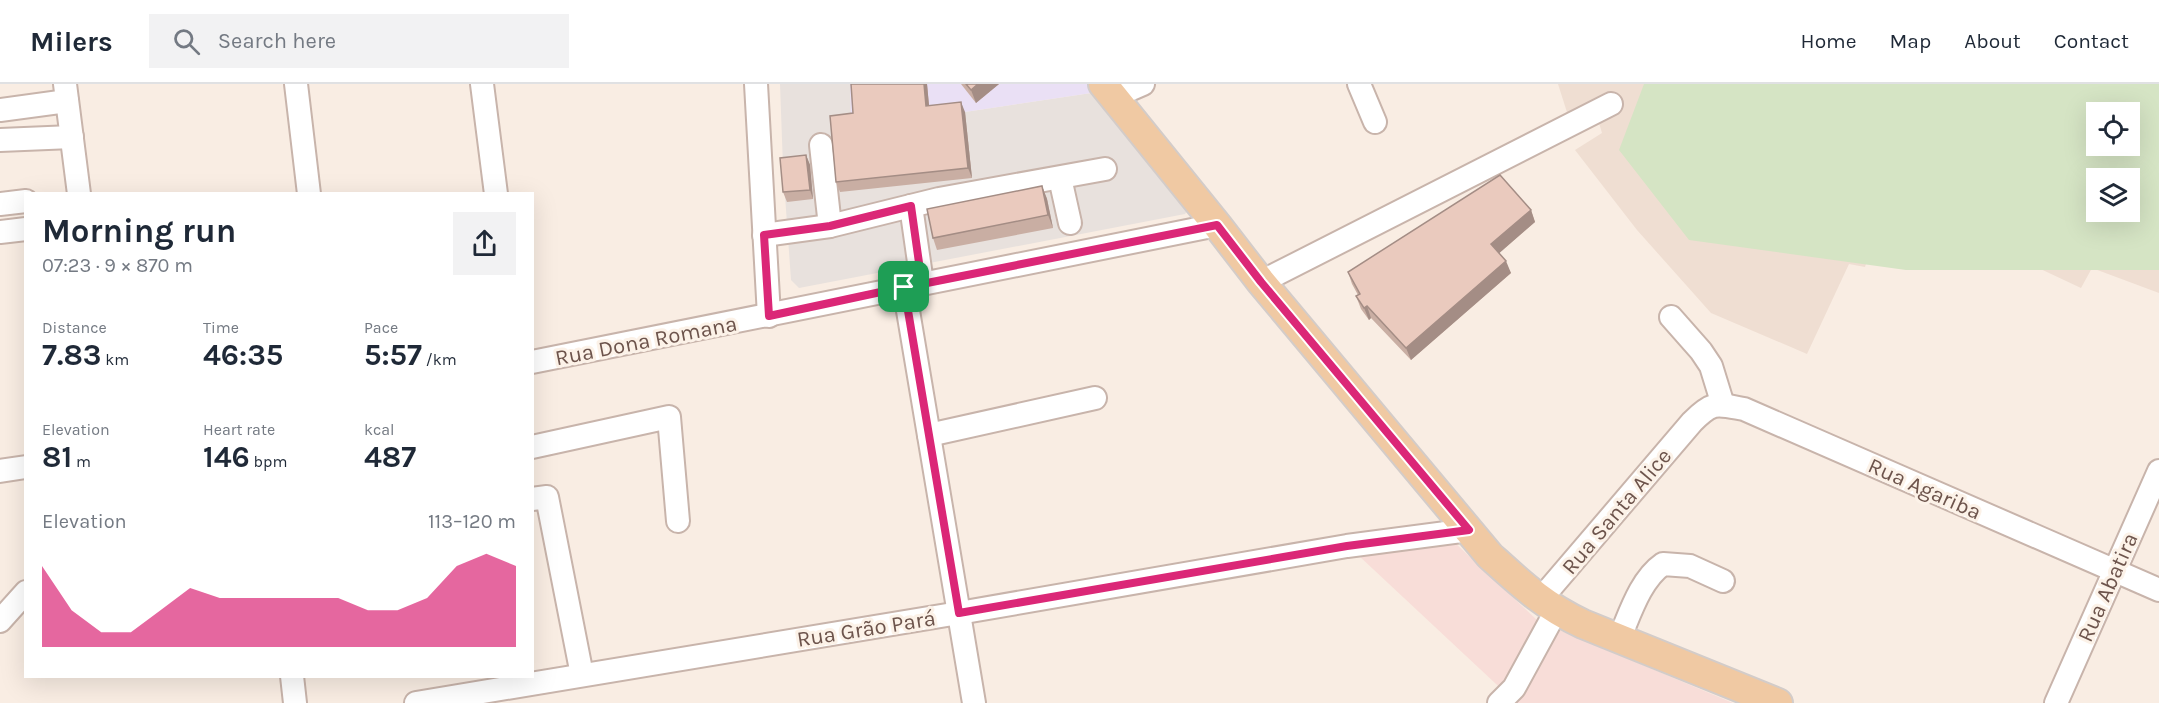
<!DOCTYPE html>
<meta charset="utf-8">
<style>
body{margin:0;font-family:Karla,sans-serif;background:#f2f2f3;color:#1f2937;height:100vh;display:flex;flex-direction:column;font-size:22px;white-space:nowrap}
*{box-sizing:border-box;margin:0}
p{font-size:20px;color:#747a83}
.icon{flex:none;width:33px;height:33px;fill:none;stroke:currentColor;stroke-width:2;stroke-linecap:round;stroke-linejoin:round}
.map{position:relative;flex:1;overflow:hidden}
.side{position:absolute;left:24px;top:108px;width:510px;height:486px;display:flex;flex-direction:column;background:#fff;border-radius:0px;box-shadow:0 6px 24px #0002}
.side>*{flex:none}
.controls{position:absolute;left:2086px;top:18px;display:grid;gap:12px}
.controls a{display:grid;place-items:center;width:54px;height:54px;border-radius:0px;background:#fff;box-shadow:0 6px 24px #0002;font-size:30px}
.pin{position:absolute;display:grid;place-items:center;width:51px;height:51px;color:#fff;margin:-26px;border-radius:12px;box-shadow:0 3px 9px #0006}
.round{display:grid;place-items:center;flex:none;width:63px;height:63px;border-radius:0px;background:#f2f2f3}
.overview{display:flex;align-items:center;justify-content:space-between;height:102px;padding:0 18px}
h1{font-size:33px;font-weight:700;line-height:45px}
.figures{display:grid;grid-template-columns:repeat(3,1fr);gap:9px;height:102px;padding:6px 18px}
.figures div{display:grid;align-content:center}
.figures b{font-size:30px;font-weight:700}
.figures small{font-size:16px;font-weight:400}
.figures p{font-size:16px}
.chart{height:168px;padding:12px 18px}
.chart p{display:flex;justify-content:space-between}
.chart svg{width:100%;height:108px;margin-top:6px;fill:#db2777;opacity:.7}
header{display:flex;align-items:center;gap:36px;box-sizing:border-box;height:84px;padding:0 30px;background:#fff;border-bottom:2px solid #e0e1e3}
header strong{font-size:28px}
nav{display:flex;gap:33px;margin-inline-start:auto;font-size:21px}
.search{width:420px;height:54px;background:#f2f2f3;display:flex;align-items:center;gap:15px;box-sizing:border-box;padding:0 21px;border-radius:0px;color:#747a83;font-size:22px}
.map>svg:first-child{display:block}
.residential{fill:#efded2;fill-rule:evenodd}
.commercial{fill:#f8ddd8}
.industrial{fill:#e8e1dd}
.education{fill:#eae0f5}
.green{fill:#d5e4c4;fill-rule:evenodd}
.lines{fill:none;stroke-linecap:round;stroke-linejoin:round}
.minor-casing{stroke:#c8b4ab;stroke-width:26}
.major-casing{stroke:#d3ccc9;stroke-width:32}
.minor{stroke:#fff;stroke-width:22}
.major{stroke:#f0c9a3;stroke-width:28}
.wall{fill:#c9aea3}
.shaded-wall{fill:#a48d85}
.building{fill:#eacabe;stroke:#a48d85;stroke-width:1.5}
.route-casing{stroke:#fff;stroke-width:12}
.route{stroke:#db2777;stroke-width:8}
.labels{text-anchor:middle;stroke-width:6;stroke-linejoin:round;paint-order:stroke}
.street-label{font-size:22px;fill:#6d544c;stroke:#fcf2e8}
</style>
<header>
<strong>Milers</strong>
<div class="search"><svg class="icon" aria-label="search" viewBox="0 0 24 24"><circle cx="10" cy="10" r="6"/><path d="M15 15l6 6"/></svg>Search here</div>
<nav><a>Home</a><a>Map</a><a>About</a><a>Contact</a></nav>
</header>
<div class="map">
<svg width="2159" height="619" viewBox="0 0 2159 619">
<rect width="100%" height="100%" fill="#f9ede3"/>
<path class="residential" d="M1558 0H2060L2097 62 2159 94V209L2092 184 2081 204 2028 179 1882 129 1865 183 1849 180 1807 270 1711 229 1637 146 1575 66 1602 49 1597 32 1572 44ZM2097 94H2130V128H2097Z"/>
<polygon class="commercial" points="1454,458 1538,537 1733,619 1513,619 1511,614 1358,471"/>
<polygon class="industrial" points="780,0 850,0 852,40 965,28 1098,8 1191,122 1185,130 799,204 791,196 783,83"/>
<polygon class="education" points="850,0 1091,0 1098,8 965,28 851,40"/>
<path class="green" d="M1644 0H2159V186H1906L1689 156 1619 66ZM2097 28H2130V62H2097ZM2097 94H2130V128H2097Z"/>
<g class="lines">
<defs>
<g id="minor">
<polyline points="65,0 79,110"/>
<polyline points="296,0 309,110"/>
<polyline points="482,0 496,110"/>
<polyline points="756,0 769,232"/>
<polyline points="1359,0 1375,38"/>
<polyline points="1113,13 1143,0"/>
<polyline points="0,26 67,17"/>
<polyline points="0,56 72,53"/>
<polyline points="821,61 830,142"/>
<polyline points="1060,94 1070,139"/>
<polyline points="0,120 26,117"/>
<polyline points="911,122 922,199"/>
<polyline points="0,148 26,145"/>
<polyline points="764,151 830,142 939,115 1105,85"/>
<polyline points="1261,198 1611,20"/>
<polyline points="904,203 974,619"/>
<polyline points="1671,233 1701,267 1711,282 1723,321"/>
<polyline points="532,278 1217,141"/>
<polyline points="929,351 1095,314"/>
<polyline points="532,363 669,333 678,437"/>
<polyline points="0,387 26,383"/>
<polyline points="532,415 547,413 582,591"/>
<path d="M1540 516 1692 338C1713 317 1716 320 1744 325L2159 506"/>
<polyline points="0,537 26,508"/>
<path d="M1619 555C1630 530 1640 496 1663 480L1690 482 1723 497"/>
<polyline points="292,592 295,619"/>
<polyline points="416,619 959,529 1347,462 1469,446"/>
<polyline points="1499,619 1514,604 1556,527"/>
<polyline points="2056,619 2159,387"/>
</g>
<path id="major" d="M1103 0 1217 141 1261 198 1490 472C1521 500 1544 522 1583 540L1778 619"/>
</defs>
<use href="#minor" class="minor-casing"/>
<use href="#major" class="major-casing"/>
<use href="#minor" class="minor"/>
<use href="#major" class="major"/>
</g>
<g class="wall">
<polygon points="927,0 929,22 965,28 972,94 840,108 836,98 853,29"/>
<polygon points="961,0 999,0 976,19"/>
<polygon points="806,71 810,81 813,115 787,118 783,108"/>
<polygon points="1042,102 1047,115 1053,144 937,166 933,154"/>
<polygon points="1531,126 1535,138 1499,169 1511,189 1411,276 1371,234 1369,236 1361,225 1356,212 1358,211 1352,200 1348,188"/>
</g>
<g class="shaded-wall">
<polygon points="924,0 927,0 930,32 926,22"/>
<polygon points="978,0 999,0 976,19 971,6"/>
<polygon points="961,18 965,28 972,94 968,84"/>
<polygon points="806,71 810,81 813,115 810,106"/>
<polygon points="1042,102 1047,115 1053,144 1048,131"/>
<polygon points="1531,126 1535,138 1496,172 1491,160"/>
<polygon points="1506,177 1511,189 1411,276 1406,264"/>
<polygon points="1367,222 1371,234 1369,236 1364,224"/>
</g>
<g class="building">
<polygon points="851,0 924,0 926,22 961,18 968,84 836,98 830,32 853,29"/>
<polygon points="966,0 978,0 971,6"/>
<polygon points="806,71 810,106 783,108 780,74"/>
<polygon points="1500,91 1531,126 1491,160 1506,177 1406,264 1367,222 1364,224 1356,212 1360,210 1348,188"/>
<polygon points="1042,102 1048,131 933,154 927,125"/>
</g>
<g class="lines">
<defs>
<polygon id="route" points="911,122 922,200 1217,141 1261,198 1469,446 1347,462 959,529 904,203 769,232 764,151 830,142"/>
</defs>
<use href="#route" class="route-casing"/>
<use href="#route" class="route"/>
</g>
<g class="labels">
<g class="street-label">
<text transform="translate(646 256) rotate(-11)" y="8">Rua Dona Romana</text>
<text transform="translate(1925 404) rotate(24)" y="8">Rua Agariba</text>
<text transform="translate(1616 427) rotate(-50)" y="8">Rua Santa Alice</text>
<text transform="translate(2107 503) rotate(-66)" y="8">Rua Abatira</text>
<text transform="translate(866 544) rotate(-9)" y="8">Rua Grão Pará</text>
</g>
</g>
</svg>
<div class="controls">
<a><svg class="icon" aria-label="locate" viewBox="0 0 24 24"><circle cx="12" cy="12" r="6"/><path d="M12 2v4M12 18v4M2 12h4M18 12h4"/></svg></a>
<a><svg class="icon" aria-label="layers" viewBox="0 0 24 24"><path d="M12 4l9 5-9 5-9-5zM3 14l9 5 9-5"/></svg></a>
</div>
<div class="pin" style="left:904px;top:203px;background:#1e9e55"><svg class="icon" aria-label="arrive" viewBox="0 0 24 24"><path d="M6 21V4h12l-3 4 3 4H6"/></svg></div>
<section class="side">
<div class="overview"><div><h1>Morning run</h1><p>07:23 · 9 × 870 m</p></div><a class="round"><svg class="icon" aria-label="share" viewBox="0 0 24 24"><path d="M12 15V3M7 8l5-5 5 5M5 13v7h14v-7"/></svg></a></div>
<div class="figures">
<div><p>Distance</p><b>7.83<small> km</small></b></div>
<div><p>Time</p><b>46:35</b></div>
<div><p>Pace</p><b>5:57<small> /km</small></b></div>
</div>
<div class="figures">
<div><p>Elevation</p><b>81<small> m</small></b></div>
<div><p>Heart rate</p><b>146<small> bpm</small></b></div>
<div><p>kcal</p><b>487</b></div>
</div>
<div class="chart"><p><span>Elevation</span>113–120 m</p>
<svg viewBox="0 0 160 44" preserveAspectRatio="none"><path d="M0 44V11L10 29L20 38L30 38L40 29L50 20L60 24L70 24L80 24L90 24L100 24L110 29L120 29L130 24L140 11L150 6L160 11V44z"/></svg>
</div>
</section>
</div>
